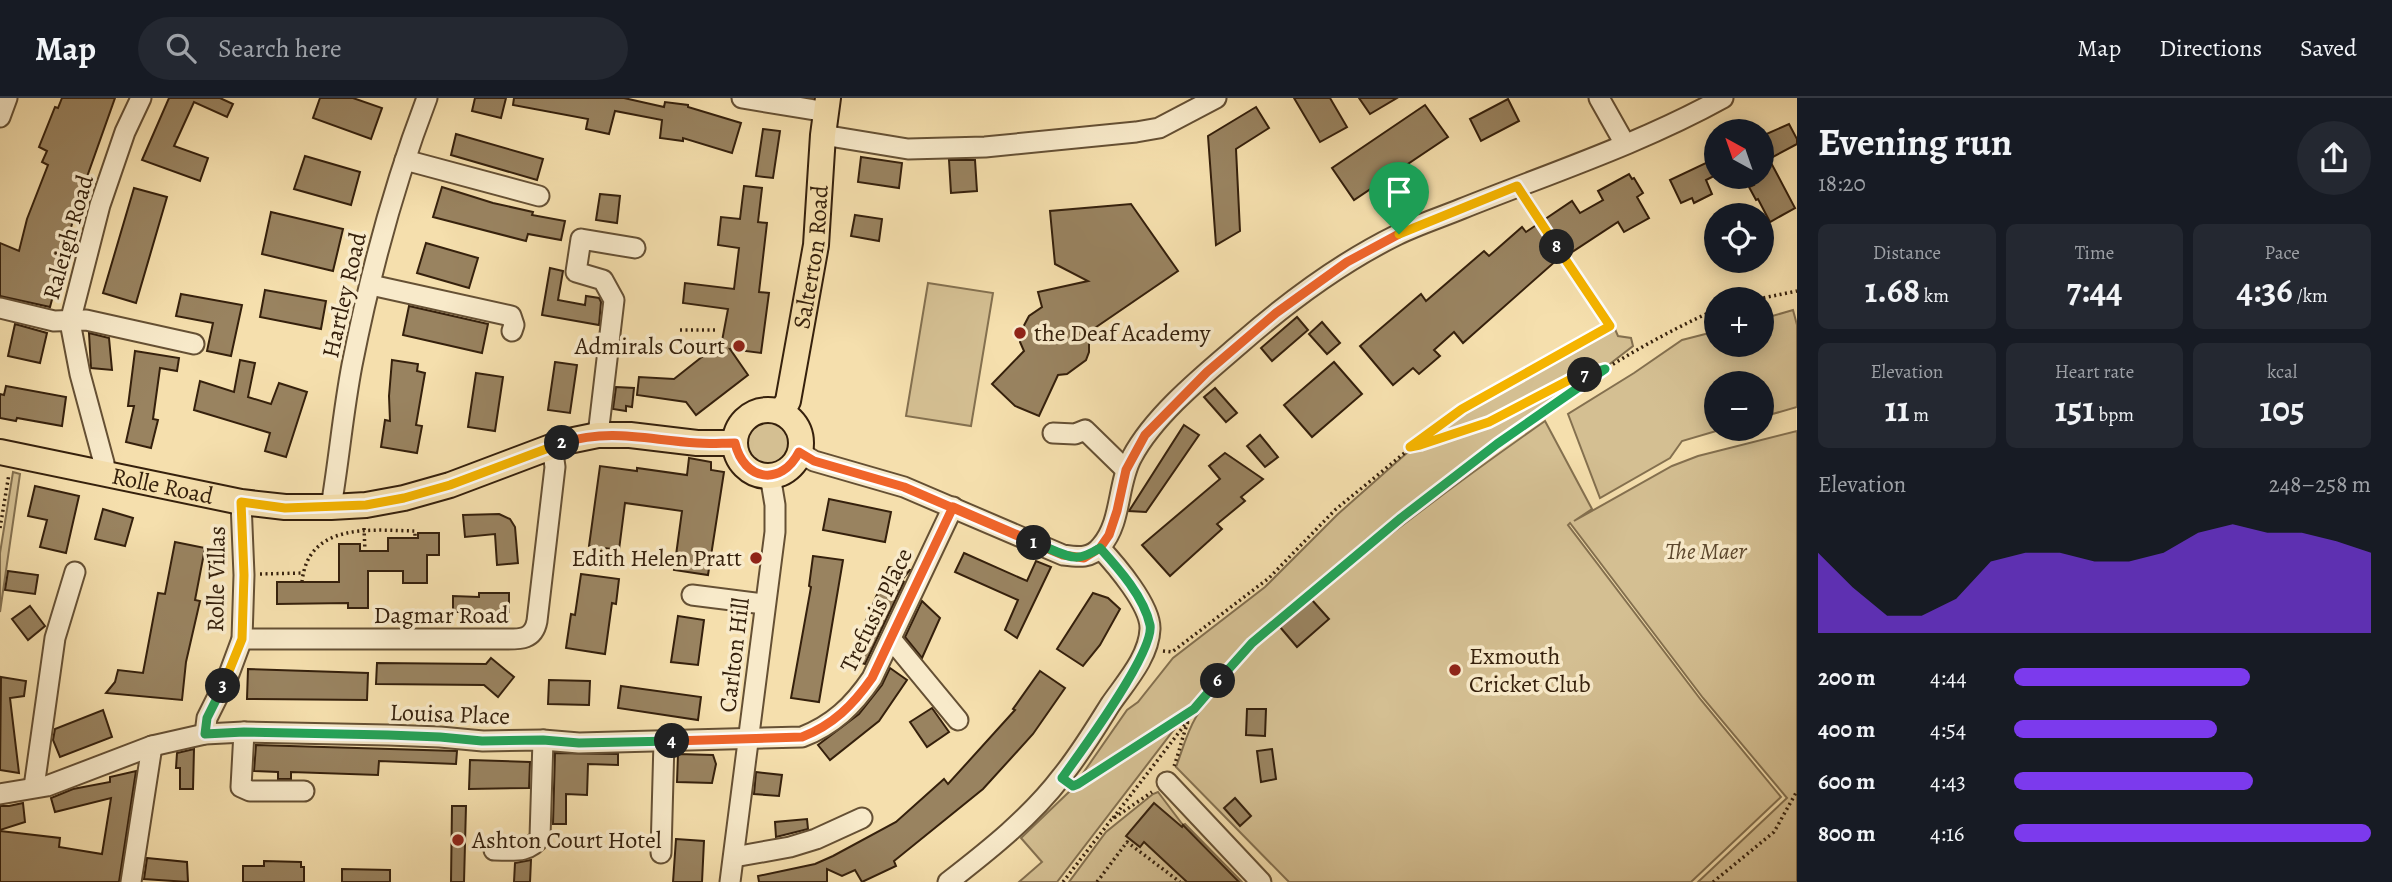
<!DOCTYPE html>
<meta charset="utf-8">
<style>
body{margin:0;font-family:Alegreya,serif;background:#242831;color:#f1f3f6;height:100vh;display:flex;flex-direction:column;font-size:26px;white-space:nowrap}
*{box-sizing:border-box;margin:0}
p{font-size:23px;color:#9ea1a6}
.icon{flex:none;width:38px;height:38px;fill:none;stroke:currentColor;stroke-width:2;stroke-linecap:round;stroke-linejoin:round}
.map{position:relative;flex:1;overflow:hidden}
.details{display:flex;flex-direction:column;background:#171b24;width:595px}
.details>*{flex:none}
.needle{width:46px;rotate:320deg}
.tools{position:absolute;left:1704px;top:21px;display:grid;gap:14px}
.tools a{display:grid;place-items:center;width:70px;height:70px;border-radius:50%;background:#171b24;box-shadow:0 4px 18px #0003;font-size:35px}
.pin{position:absolute;display:grid;place-items:center;width:60px;height:60px;color:#fff;margin:-72px -30px;border-radius:50% 50% 50% 0;rotate:-45deg;box-shadow:0 0 7px #0007}
.pin .icon{rotate:45deg}
.km{position:absolute;width:35px;height:35px;margin:-18px;border-radius:50%;background:#222;color:#fff;font-size:19px;line-height:35px;text-align:center}
.round{display:grid;place-items:center;flex:none;width:74px;height:74px;border-radius:37px;background:#242831}
.headline{display:flex;align-items:center;justify-content:space-between;height:119px;padding:0 21px}
h1{font-size:38px;font-weight:700;line-height:52px}
.metrics{display:grid;grid-template-columns:repeat(3,1fr);gap:10px;height:119px;padding:7px 21px}
.metrics div{display:grid;align-content:center;border-radius:10px;background:#242831;text-align:center}
.metrics b{font-size:35px;font-weight:700}
.metrics small{font-size:19px;font-weight:400}
.metrics p{font-size:19px}
.chart{height:196px;padding:14px 21px}
.chart p{display:flex;justify-content:space-between}
.chart svg{width:100%;height:126px;margin-top:7px;fill:#7c3aed;opacity:.7}
ul{padding:0 21px;list-style:none;font-size:23px}
li{display:grid;grid-template-columns:112px 84px 1fr;align-items:center;height:52px}
li i{height:18px;border-radius:9px;background:#7c3aed}
header{display:flex;align-items:center;gap:42px;box-sizing:border-box;height:98px;padding:0 35px;background:#171b24;border-bottom:2px solid #363941}
header strong{font-size:33px}
nav{display:flex;gap:38px;margin-inline-start:auto;font-size:24px}
.search{width:490px;height:63px;background:#242831;display:flex;align-items:center;gap:18px;box-sizing:border-box;padding:0 24px;border-radius:38px;color:#9ea1a6;font-size:26px}
main{display:flex;flex:1;min-height:0}
.map>svg:first-child{display:block}
.green{fill:#d4bf92;stroke:#84704f;stroke-width:2}
.building{fill:#998360;stroke:#35200c;stroke-width:2}
.lines{fill:none;stroke-linecap:round;stroke-linejoin:round}
.minor-casing{stroke:#655034;stroke-width:23}
.major-casing{stroke:#35200c;stroke-width:28}
.path{stroke:#35200c;stroke-width:3.5;stroke-dasharray:2 3.5;stroke-linecap:butt}
.minor{stroke:#f8eaca;stroke-width:19}
.major{stroke:#f5dfad;stroke-width:24}
.split-1-casing{stroke:#fff;stroke-width:14}
.split-2-casing{stroke:#fff;stroke-width:14}
.split-3-casing{stroke:#fff;stroke-width:14}
.split-4-casing{stroke:#fff;stroke-width:14}
.split-5-casing{stroke:#fff;stroke-width:14}
.split-6-casing{stroke:#fff;stroke-width:14}
.split-7-casing{stroke:#fff;stroke-width:14}
.split-8-casing{stroke:#fff;stroke-width:14}
.split-9-casing{stroke:#fff;stroke-width:14}
.split-1{stroke:#f0652b;stroke-width:9}
.split-2{stroke:#f0652b;stroke-width:9}
.split-3{stroke:#f5b400;stroke-width:9}
.split-4{stroke:#22a559;stroke-width:9}
.split-5{stroke:#f0652b;stroke-width:9}
.split-6{stroke:#22a559;stroke-width:9}
.split-7{stroke:#22a559;stroke-width:9}
.split-8{stroke:#f5b400;stroke-width:9}
.split-9{stroke:#f5b400;stroke-width:9}
.poi-dot{fill:#8f2418;stroke:#f8eaca;stroke-width:2.5}
.labels{text-anchor:middle;stroke-width:7;stroke-linejoin:round;paint-order:stroke}
.street-label{font-size:24px;fill:#35200c;stroke:#f8eaca}
.poi-label{font-size:24px;fill:#35200c;stroke:#f8eaca;text-anchor:start}
.park-label{font-size:24px;font-style:italic;fill:#5d482e;stroke:#f8eaca}
</style>
<header>
<strong>Map</strong>
<div class="search"><svg class="icon" aria-label="search" viewBox="0 0 24 24"><circle cx="10" cy="10" r="6"/><path d="M15 15l6 6"/></svg>Search here</div>
<nav><a>Map</a><a>Directions</a><a>Saved</a></nav>
</header>
<main>
<div class="map">
<svg width="1797" height="784" viewBox="0 0 1797 784">
<rect width="100%" height="100%" fill="#f5dfad"/>
<filter id="stains"><feTurbulence type="fractalNoise" baseFrequency=".00286" numOctaves="4"/><feColorMatrix values="0 0 0 0 .2 0 0 0 0 .09 0 0 0 0 .02 0 0 0 .5 -.17"/></filter>
<radialGradient id="worn" r=".72"><stop offset=".6" stop-color="#630" stop-opacity="0"/><stop offset="1" stop-color="#630" stop-opacity=".3"/></radialGradient>
<g class="green">
<polygon points="928,185 993,195 971,328 906,318"/>
<polygon points="1793,212 1797,227 1797,309 1762,319 1762,285 1717,285 1717,331 1723,331 1682,343 1670,360 1600,400 1568,316 1634,275 1682,242 1717,233 1717,247 1762,247 1762,221"/>
<polygon points="1614,229 1618,238 1631,240 1633,248 1602,272 1516,327 1438,385 1367,441 1245,547 1173,633 1057,784 1019,784 1042,764 1021,740 1072,691 1127,612 1138,604 1173,560 1265,489 1338,416 1408,354 1463,314"/>
<circle cx="768" cy="344" r="24"/>
<path d="M1545 323 1592 411 1574 423 1672 368 1698 358 1797 333V784H1698L1787 700 1703 600 1570 425 1568 427 1701 602 1781 699 1691 784H1289L1176 669C1182 653 1187 634 1196 619 1232 562 1287 519 1339 477 1406 423 1475 372 1545 323Z"/>
<polygon points="13,374 20,376 0,514 0,455"/>
<polygon points="1158,694 1183,727 1185,726 1242,784 1069,784 1106,734 1153,696"/>
</g>
<g class="building">
<polygon points="62,0 115,0 77,107 50,209 0,198 0,145 19,153 27,121 48,67 42,64 47,53 39,49 55,9 58,10"/>
<polygon points="169,0 220,0 233,6 227,19 194,4 174,48 208,60 200,83 142,62"/>
<polygon points="320,0 353,0 382,10 371,41 313,20"/>
<polygon points="475,0 506,0 501,20 472,13"/>
<polygon points="514,0 624,0 664,9 665,4 688,7 688,9 741,25 732,55 683,40 683,43 660,40 662,22 615,13 609,36 586,31 588,21 513,7"/>
<polygon points="1294,0 1330,0 1347,29 1320,44"/>
<polygon points="1359,0 1397,0 1370,16"/>
<polygon points="1508,1 1519,23 1481,43 1470,21"/>
<polygon points="1425,7 1448,39 1354,102 1332,70"/>
<polygon points="1256,9 1269,30 1236,51 1240,133 1216,147 1208,38"/>
<polygon points="1789,26 1797,41 1797,46 1769,61 1795,110 1770,124 1758,101 1756,102 1749,89 1754,87 1750,79 1762,79 1762,38"/>
<polygon points="763,31 780,33 773,80 756,78"/>
<polygon points="456,36 543,61 537,82 451,57"/>
<polygon points="305,58 360,74 351,107 294,91"/>
<polygon points="861,59 902,65 899,90 858,84"/>
<polygon points="949,62 975,62 977,93 951,95"/>
<polygon points="1710,63 1716,77 1706,82 1712,96 1694,105 1692,100 1681,105 1670,82"/>
<polygon points="1629,76 1632,81 1634,80 1643,95 1637,99 1649,120 1624,134 1618,124 1569,156 1567,153 1463,245 1454,234 1434,252 1440,258 1419,276 1413,270 1393,287 1360,248 1421,196 1426,203 1484,153 1489,158 1522,129 1526,134 1572,103 1580,115 1603,102 1598,93"/>
<polygon points="744,88 762,90 758,124 767,125 759,194 769,195 761,255 730,251 748,277 696,317 686,304 637,297 639,279 674,281 722,243 728,211 683,205 685,185 734,191 739,150 718,147 721,119 740,121"/>
<polygon points="442,89 493,105 533,114 532,117 565,123 561,142 528,136 526,143 433,119"/>
<polygon points="134,90 167,99 136,205 103,195"/>
<polygon points="600,96 620,98 617,125 596,122"/>
<polygon points="1131,106 1178,173 1089,234 1089,254 1086,262 1067,276 1058,277 1039,318 1015,308 992,286 1024,253 1020,244 1020,235 1029,218 1042,209 1038,194 1088,183 1055,166 1050,113"/>
<polygon points="271,114 343,131 333,173 262,156"/>
<polygon points="855,117 882,121 879,143 851,138"/>
<polygon points="426,145 478,160 469,190 417,175"/>
<polygon points="550,170 563,173 558,202 585,207 586,198 599,200 601,204 599,227 542,217"/>
<polygon points="265,192 326,203 321,231 260,219"/>
<polygon points="181,196 242,207 231,258 207,253 213,225 176,218"/>
<polygon points="409,208 488,226 482,255 403,237"/>
<polygon points="1297,219 1308,232 1272,263 1261,250"/>
<polygon points="1322,224 1340,245 1327,256 1309,236"/>
<polygon points="15,226 47,235 40,265 8,258"/>
<polygon points="89,235 109,240 112,272 91,270"/>
<polygon points="135,253 179,260 177,273 160,270 153,321 158,322 151,350 126,344 134,308 128,308"/>
<polygon points="240,262 255,265 248,299 271,306 279,285 307,294 286,359 265,353 270,335 194,312 200,283 234,294"/>
<polygon points="392,262 418,266 417,273 425,275 416,327 422,328 417,355 381,349 385,322 390,323 389,298"/>
<polygon points="555,264 577,267 570,315 548,312"/>
<polygon points="1334,264 1362,296 1312,339 1284,307"/>
<polygon points="476,275 503,279 495,333 468,329"/>
<polygon points="6,288 66,299 62,328 17,320 16,323 0,320 0,296 4,297"/>
<polygon points="616,289 634,290 632,309 626,308 626,313 613,311"/>
<polygon points="1215,290 1237,315 1226,324 1204,299"/>
<polygon points="1184,327 1199,337 1146,414 1129,413"/>
<polygon points="1260,337 1278,359 1265,369 1247,348"/>
<polygon points="1225,355 1263,381 1241,399 1245,403 1217,426 1222,431 1170,478 1142,447 1220,381 1209,368"/>
<polygon points="689,360 711,364 711,372 724,374 708,477 674,472 682,413 625,405 619,452 589,448 600,368 637,373 637,370 687,377"/>
<polygon points="35,388 79,398 66,455 40,449 47,422 28,418"/>
<polygon points="829,401 891,414 885,444 823,432"/>
<polygon points="103,411 133,420 125,448 95,441"/>
<polygon points="499,416 510,421 515,429 518,465 497,467 495,436 465,439 463,417"/>
<polygon points="418,435 439,435 439,457 427,457 427,485 403,485 403,473 368,473 368,510 348,510 348,505 277,506 277,484 339,484 339,446 360,446 360,453 388,453 388,440 418,440"/>
<polygon points="175,444 205,450 195,502 200,503 186,564 182,602 106,595 115,584 118,572 143,575 158,495 165,496"/>
<polygon points="964,455 1027,483 1036,463 1051,469 1017,540 1005,532 1018,502 955,474"/>
<polygon points="813,458 843,462 819,604 791,600 811,489 809,488"/>
<polygon points="889,469 910,472 902,482 904,484 865,566 849,561"/>
<polygon points="8,473 38,477 35,496 5,492"/>
<polygon points="581,476 619,481 616,506 612,505 605,556 566,550 571,516 575,517"/>
<polygon points="479,495 509,495 509,514 453,514 453,498 479,499"/>
<polygon points="1093,495 1108,500 1120,511 1100,547 1083,568 1057,551"/>
<polygon points="1312,502 1329,521 1297,549 1280,529"/>
<polygon points="922,503 940,520 922,560 905,539"/>
<polygon points="30,508 45,528 28,542 12,521"/>
<polygon points="678,518 704,522 698,567 671,564"/>
<polygon points="491,560 514,579 498,599 484,587 376,586 377,565 486,566"/>
<polygon points="890,570 907,582 879,623 830,662 818,647 859,616 882,587"/>
<polygon points="248,571 368,575 367,602 247,601"/>
<polygon points="1040,573 1065,590 1033,636 983,691 894,763 896,768 862,784 855,772 842,778 827,771 827,784 759,784 758,778 815,766 833,758 896,724 944,681 948,686 1015,612 1013,611"/>
<polygon points="1,579 26,583 24,598 10,600 19,675 0,672"/>
<polygon points="549,582 590,583 589,607 548,606"/>
<polygon points="621,588 701,599 698,622 618,610"/>
<polygon points="932,610 949,634 927,649 910,624"/>
<polygon points="1247,611 1266,611 1265,638 1246,637"/>
<polygon points="103,612 112,639 60,659 53,642 55,631"/>
<polygon points="256,647 457,653 456,666 379,663 378,677 291,674 291,681 278,681 278,674 254,673"/>
<polygon points="194,651 193,691 180,691 180,670 176,670 177,655"/>
<polygon points="1272,651 1276,681 1261,684 1257,653"/>
<polygon points="555,655 618,656 618,667 588,666 587,697 566,696 566,726 553,726"/>
<polygon points="678,656 713,657 716,666 712,685 677,684"/>
<polygon points="470,662 530,664 529,690 469,691"/>
<polygon points="136,673 119,784 0,784 0,733 60,740 59,749 102,756 111,700 55,714 51,700 73,691 110,684 110,679"/>
<polygon points="756,674 782,677 779,698 754,696"/>
<polygon points="1235,700 1251,718 1240,728 1224,710"/>
<polygon points="23,705 25,724 0,732 0,708 9,708"/>
<polygon points="1154,705 1182,729 1183,727 1239,784 1187,784 1144,744 1140,749 1126,738"/>
<polygon points="452,708 466,708 464,784 451,784"/>
<polygon points="807,721 808,731 776,739 775,724"/>
<polygon points="676,741 704,743 702,784 673,784"/>
<polygon points="147,760 187,764 188,784 144,781"/>
<polygon points="531,762 530,784 514,784 515,765"/>
<polygon points="264,763 301,764 301,769 304,769 304,784 243,784 243,768 264,768"/>
<polygon points="342,771 390,772 390,784 342,784"/>
</g>
<g class="lines">
<defs>
<g id="minor">
<polyline points="742,0 827,14"/>
<polyline points="1599,0 1625,46"/>
<polyline points="0,19 7,0"/>
<polyline points="823,37 908,51 985,49 1136,34 1159,30 1216,0"/>
<polyline points="405,62 539,98"/>
<polyline points="371,187 511,218 514,227 512,233"/>
<polyline points="0,210 54,223 86,222 194,246"/>
<polyline points="1053,335 1075,336 1085,332 1126,372"/>
<polyline points="598,337 614,202 603,182 576,174 581,141 635,150"/>
<path d="M799 354 814 363 904 389 1063 457C1078 459 1091 461 1101 448 1122 424 1117 386 1132 359 1154 317 1205 276 1241 245 1289 203 1340 165 1397 137 1417 127 1439 120 1461 111 1548 76 1640 46 1723 0"/>
<polyline points="105,377 104,365 80,276 70,224 100,107 125,34 141,0"/>
<path d="M331 409C339 362 343 314 352 267 370 176 394 86 427 0"/>
<polyline points="692,497 764,506"/>
<path d="M242 541H499C517 541 533 544 537 523L555 369 552 348"/>
<polyline points="891,541 958,622"/>
<polyline points="244,634 241,689 250,693 304,693"/>
<polyline points="205,636 207,620 229,576 242,541 244,477 241,404"/>
<polyline points="1167,684 1261,784"/>
<polyline points="34,689 55,540 75,474"/>
<path d="M0 696 47 688 152 648 205 636 244 634 388 637 440 639 483 643 543 642 579 645 802 639C833 627 853 608 872 580L953 409"/>
<path d="M494 752C511 752 530 756 540 739L543 642"/>
<polyline points="661,755 664,643"/>
<polyline points="734,759 790,749 816,741 862,720"/>
<polyline points="131,784 152,648"/>
<polyline points="730,784 775,434 775,407 770,377"/>
<path d="M948 784C988 753 1031 719 1062 678 1080 656 1095 631 1110 607 1125 585 1149 559 1150 531 1151 508 1116 467 1100 450"/>
</g>
<g id="major">
<circle cx="768" cy="345" r="33"/>
<path id="s1" d="M781 314 788 303 816 147 823 37 828 0"/>
<path id="s2" d="M0 354 241 404 285 409H331L366 407 404 400 450 387 564 344 598 337H630L697 345H735"/>
</g>
</defs>
<use href="#minor" class="minor-casing"/>
<use href="#major" class="major-casing"/>
<g class="path">
<polyline points="1758,201 1797,193"/>
<polyline points="680,232 715,232"/>
<polyline points="1410,349 1420,347 1489,324 1573,280 1600,273"/>
<polyline points="0,430 9,376"/>
<polyline points="364,430 365,453"/>
<polyline points="260,476 304,475"/>
<path d="M302 484C308 424 371 432 415 433V440"/>
<polyline points="1163,553 1172,554 1269,480 1335,412 1430,334 1462,311 1610,228 1528,104"/>
<path d="M1174 668C1181 650 1185 624 1196 608 1241 547 1303 500 1362 452 1472 362 1586 270 1717 211"/>
<polyline points="1081,684 1192,612"/>
<polyline points="1113,720 1190,620"/>
<polyline points="1063,784 1111,722 1152,694"/>
<polyline points="1097,784 1127,744 1180,784"/>
<polyline points="1713,784 1774,734 1797,693"/>
</g>
<use href="#minor" class="minor"/>
<use href="#major" class="major"/>
</g>
<g class="lines">
<defs>
<polyline id="split-1" points="1034,445 1063,457 1084,460 1100,450 1109,437 1117,413 1126,372 1145,337 1207,274 1276,215 1347,164 1399,136"/>
<path id="split-2" d="M562 345C612 330 647 342 697 345 709 346 722 345 735 345 744 383 781 389 799 354L814 363 904 389 1034 445"/>
<polyline id="split-3" points="223,588 242,541 244,477 241,404 285,410 366,407 404,400 450,387 562,345"/>
<polyline id="split-4" points="223,588 207,620 205,636 244,634 388,637 440,639 482,643 543,642 579,645 672,643"/>
<path id="split-5" d="M672 643 802 639C833 627 853 607 872 580L953 409 1050 451"/>
<path id="split-6" d="M1050 451C1073 461 1079 463 1100 450 1119 471 1144 499 1150 527 1155 553 1080 655 1062 680L1073 688 1078 686 1194 611 1218 583"/>
<polyline id="split-7" points="1218,583 1252,545 1401,420 1497,346 1605,271 1585,277"/>
<polyline id="split-8" points="1557,149 1610,228 1462,311 1410,349 1420,347 1489,324 1573,280 1585,277"/>
<polyline id="split-9" points="1399,136 1517,88 1557,149"/>
</defs>
<use href="#split-1" class="split-1-casing"/>
<use href="#split-2" class="split-2-casing"/>
<use href="#split-3" class="split-3-casing"/>
<use href="#split-4" class="split-4-casing"/>
<use href="#split-5" class="split-5-casing"/>
<use href="#split-6" class="split-6-casing"/>
<use href="#split-7" class="split-7-casing"/>
<use href="#split-8" class="split-8-casing"/>
<use href="#split-9" class="split-9-casing"/>
<use href="#split-1" class="split-1"/>
<use href="#split-2" class="split-2"/>
<use href="#split-3" class="split-3"/>
<use href="#split-4" class="split-4"/>
<use href="#split-5" class="split-5"/>
<use href="#split-6" class="split-6"/>
<use href="#split-7" class="split-7"/>
<use href="#split-8" class="split-8"/>
<use href="#split-9" class="split-9"/>
</g>
<g class="poi-dot">
<circle cx="1020" cy="235" r="7"/>
<circle cx="739" cy="248" r="7"/>
<circle cx="756" cy="460" r="7"/>
<circle cx="1455" cy="572" r="7"/>
<circle cx="458" cy="742" r="7"/>
</g>
<g class="labels">
<g class="street-label">
<text transform="translate(68 139) rotate(-74)" y="8">Raleigh Road</text>
<text dy="8" stroke="none"><textPath href="#s1" startOffset="159">Salterton Road</textPath></text>
<text transform="translate(344 197) rotate(-77)" y="8">Hartley Road</text>
<text dy="8" stroke="none"><textPath href="#s2" startOffset="166">Rolle Road</textPath></text>
<text transform="translate(216 481) rotate(-89)" y="8">Rolle Villas</text>
<text transform="translate(876 512) rotate(-64)" y="8">Trefusis Place</text>
<text x="441" y="525">Dagmar Road</text>
<text transform="translate(734 557) rotate(-83)" y="8">Carlton Hill</text>
<text transform="translate(450 616) rotate(2)" y="8">Louisa Place</text>
</g>
<g class="poi-label">
<text x="1034" y="243">the Deaf Academy</text>
<text x="725" y="256" text-anchor="end">Admirals Court</text>
<text x="742" y="468" text-anchor="end">Edith Helen Pratt</text>
<text x="1469" y="566">Exmouth<tspan x="1469" dy="28">Cricket Club</tspan></text>
<text x="472" y="750">Ashton Court Hotel</text>
</g>
<g class="park-label">
<text x="1706" y="461">The Maer</text>
</g>
</g>
<rect width="100%" height="100%" filter="url(#stains)"/>
<rect width="100%" height="100%" fill="url(#worn)"/>
</svg>
<div class="tools">
<a><svg class="needle" viewBox="-14 -14 28 28"><path d="M0-13l5 13h-10z" fill="#e53935"/><path d="M0 13l5-13h-10z" fill="#9ea1a6"/></svg></a>
<a><svg class="icon" aria-label="locate" viewBox="0 0 24 24"><circle cx="12" cy="12" r="6"/><path d="M12 2v4M12 18v4M2 12h4M18 12h4"/></svg></a>
<a>+</a>
<a>−</a>
</div>
<div class="pin" style="left:1399px;top:136px;background:#1e9e55"><svg class="icon" aria-label="arrive" viewBox="0 0 24 24"><path d="M6 21V4h12l-3 4 3 4H6"/></svg></div>
<b class="km" style="left:1034px;top:445px">1</b>
<b class="km" style="left:562px;top:345px">2</b>
<b class="km" style="left:223px;top:588px">3</b>
<b class="km" style="left:672px;top:643px">4</b>
<b class="km" style="left:1218px;top:583px">6</b>
<b class="km" style="left:1585px;top:277px">7</b>
<b class="km" style="left:1557px;top:149px">8</b>
</div>
<section class="details">
<div class="headline"><div><h1>Evening run</h1><p>18:20</p></div><a class="round"><svg class="icon" aria-label="share" viewBox="0 0 24 24"><path d="M12 15V3M7 8l5-5 5 5M5 13v7h14v-7"/></svg></a></div>
<div class="metrics">
<div><p>Distance</p><b>1.68<small> km</small></b></div>
<div><p>Time</p><b>7:44</b></div>
<div><p>Pace</p><b>4:36<small> /km</small></b></div>
</div>
<div class="metrics">
<div><p>Elevation</p><b>11<small> m</small></b></div>
<div><p>Heart rate</p><b>151<small> bpm</small></b></div>
<div><p>kcal</p><b>105</b></div>
</div>
<div class="chart"><p><span>Elevation</span>248–258 m</p>
<svg viewBox="0 0 160 44" preserveAspectRatio="none"><path d="M0 44V16L10 28L20 38L30 38L40 32L50 19L60 16L70 16L80 19L90 19L100 16L110 9L120 6L130 9L140 9L150 12L160 16V44z"/></svg>
</div>
<ul>
<li><b>200 m</b>4:44<i style="width:66%"></i></li>
<li><b>400 m</b>4:54<i style="width:57%"></i></li>
<li><b>600 m</b>4:43<i style="width:67%"></i></li>
<li><b>800 m</b>4:16<i style="width:100%"></i></li>
</ul>
</section>
</main>
